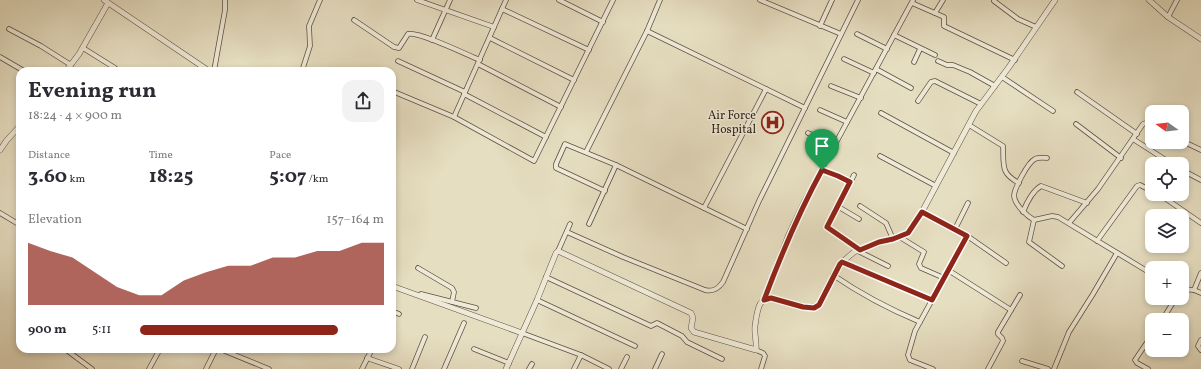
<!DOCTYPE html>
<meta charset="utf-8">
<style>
body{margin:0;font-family:Vollkorn,serif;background:#f2f2f3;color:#2b2b33;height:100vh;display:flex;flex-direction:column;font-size:15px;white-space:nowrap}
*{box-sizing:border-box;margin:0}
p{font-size:13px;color:#7c7c81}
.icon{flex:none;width:22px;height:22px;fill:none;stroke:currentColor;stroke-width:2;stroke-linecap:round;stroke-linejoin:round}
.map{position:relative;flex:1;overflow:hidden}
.details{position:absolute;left:16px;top:67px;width:380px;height:286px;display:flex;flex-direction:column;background:#fff;border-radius:12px;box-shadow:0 2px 6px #0003}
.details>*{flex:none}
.needle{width:26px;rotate:284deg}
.controls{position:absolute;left:1145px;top:105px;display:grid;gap:8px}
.controls a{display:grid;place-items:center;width:44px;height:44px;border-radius:8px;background:#fff;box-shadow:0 2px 6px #0003;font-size:20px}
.pin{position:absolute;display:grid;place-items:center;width:34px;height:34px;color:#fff;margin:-41px -17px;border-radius:50% 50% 50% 0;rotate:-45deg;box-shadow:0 0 4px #0007}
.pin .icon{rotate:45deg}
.round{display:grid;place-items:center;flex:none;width:42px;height:42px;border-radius:12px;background:#f2f2f3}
.headline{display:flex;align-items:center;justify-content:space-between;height:68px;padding:0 12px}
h1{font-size:22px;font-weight:700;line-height:30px}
.metrics{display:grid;grid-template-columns:repeat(3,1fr);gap:6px;height:68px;padding:4px 12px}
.metrics div{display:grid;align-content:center}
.metrics b{font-size:20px;font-weight:700}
.metrics small{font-size:11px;font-weight:400}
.metrics p{font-size:11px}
.chart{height:112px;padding:8px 12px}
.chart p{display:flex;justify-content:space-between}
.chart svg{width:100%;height:72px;margin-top:4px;fill:#8f2418;opacity:.7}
ul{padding:0 12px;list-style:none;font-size:13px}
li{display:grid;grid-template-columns:64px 48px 1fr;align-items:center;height:30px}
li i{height:10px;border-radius:5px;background:#8f2418}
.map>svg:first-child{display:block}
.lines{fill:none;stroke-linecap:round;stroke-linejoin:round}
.minor-casing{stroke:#5d5143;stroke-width:5.5}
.tertiary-casing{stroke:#5d5143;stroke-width:6}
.minor{stroke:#efead7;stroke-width:4}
.tertiary{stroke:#efead7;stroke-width:5}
.route-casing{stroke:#fff;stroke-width:8}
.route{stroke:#8f2418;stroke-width:5}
.labels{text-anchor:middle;stroke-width:3;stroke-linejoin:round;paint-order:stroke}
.poi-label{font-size:12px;fill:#2f2219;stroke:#efead7;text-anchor:end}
</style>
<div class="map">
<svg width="1201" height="369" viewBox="0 0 1201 369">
<rect width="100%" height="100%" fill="#e6dec1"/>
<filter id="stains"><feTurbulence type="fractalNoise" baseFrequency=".005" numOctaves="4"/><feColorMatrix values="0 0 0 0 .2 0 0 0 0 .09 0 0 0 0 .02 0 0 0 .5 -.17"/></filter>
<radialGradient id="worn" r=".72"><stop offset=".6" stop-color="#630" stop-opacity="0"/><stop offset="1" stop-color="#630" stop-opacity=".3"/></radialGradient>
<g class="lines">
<defs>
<g id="minor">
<polyline points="417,0 494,27"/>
<polyline points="559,0 603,22"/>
<polyline points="760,0 841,34"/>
<polyline points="994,1 1018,19 1036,27"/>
<polyline points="912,3 944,17 944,26 1015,60"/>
<polyline points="502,9 589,50"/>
<polyline points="935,13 943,0"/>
<polyline points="1168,17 1177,0"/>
<path d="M354 20 394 47 399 48 408 34C419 31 467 55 480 60"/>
<polyline points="820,26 832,0"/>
<polyline points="9,29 41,46 71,65"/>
<polyline points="647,31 805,108"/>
<polyline points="857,34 887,49"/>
<polyline points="894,35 935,55"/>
<polyline points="490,38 574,80"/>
<polyline points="432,40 450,0"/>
<polyline points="83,48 115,68"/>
<polyline points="0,57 24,71"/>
<polyline points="844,59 874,73"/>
<polyline points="398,61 465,92"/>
<polyline points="938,61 947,65 953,65 970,72 995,86"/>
<polyline points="914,62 920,49"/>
<polyline points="478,64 561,107"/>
<polyline points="876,69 911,88"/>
<polyline points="214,71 225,10 225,0"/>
<polyline points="302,71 310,46 309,26 320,0"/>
<polyline points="1002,77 1053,111"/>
<polyline points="831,86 861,98"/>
<polyline points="392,91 454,117 534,161 613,0"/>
<polyline points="1077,92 1137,134"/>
<polyline points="464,94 546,137"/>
<polyline points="918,101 931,82 935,81 981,104"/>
<polyline points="820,110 847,122"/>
<polyline points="881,113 954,153"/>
<polyline points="454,117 506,0"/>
<polyline points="1076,124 1121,158"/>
<path d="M969 125 1003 146C1004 165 1000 173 1019 183"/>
<polyline points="808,133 835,146"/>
<polyline points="1133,139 1172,164"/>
<polyline points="1182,141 1201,150"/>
<polyline points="586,152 647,31 660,0"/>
<polyline points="880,156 936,186"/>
<path d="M1047 158C1043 158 1038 157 1035 159 1028 162 1014 189 1014 196 1015 205 1027 216 1034 220L1052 216 1058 217 1152 274"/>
<polyline points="822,170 851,182"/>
<polyline points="1182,170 1201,180"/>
<polyline points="854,175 827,227 860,250"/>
<polyline points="605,191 556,168 556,164 565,144 616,165 747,229"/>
<polyline points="1159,194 1201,223"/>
<polyline points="837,206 859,219"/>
<polyline points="860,206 886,223 893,239"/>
<polyline points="704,208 766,89"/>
<polyline points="922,212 963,233 1006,263"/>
<path d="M1023 212C1027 202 1032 191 1041 186L1087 203"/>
<polyline points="0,213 20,225"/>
<polyline points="1034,220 1029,242 1062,266"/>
<polyline points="1069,223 1098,189 1143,124 1146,123 1152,126"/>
<polyline points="589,224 616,165"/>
<polyline points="955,229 968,203"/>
<path d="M567 232 623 257 705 290C713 292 718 289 723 282L759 201 858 0"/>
<polyline points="898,236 924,252 919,264 921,268 944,278"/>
<polyline points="1097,241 1137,186 1140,185 1152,191"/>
<polyline points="558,251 570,224"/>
<polyline points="858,251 888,266"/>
<polyline points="842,262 931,300"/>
<polyline points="418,268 452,288 454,292 452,302"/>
<polyline points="948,270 1011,310"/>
<path d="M833 275C862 295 889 309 920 322"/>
<polyline points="546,277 651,326 657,323 682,336 687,342 722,359"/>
<polyline points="1182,289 1194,290 1201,293"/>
<polyline points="1194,290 1201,273"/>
<polyline points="421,294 476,308"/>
<polyline points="537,300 635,346"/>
<polyline points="764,300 788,236 805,200 913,0"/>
<polyline points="392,311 399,314"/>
<polyline points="1162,320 1176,298"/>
<polyline points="522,333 581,355 609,369"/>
<polyline points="1201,340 1198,346 1201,350"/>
<polyline points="65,349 92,369"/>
<polyline points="220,349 269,369"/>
<polyline points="474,349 509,363"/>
<polyline points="756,350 763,353 765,356 761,369"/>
<polyline points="367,358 399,369"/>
<polyline points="1022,361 1048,369"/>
<polyline points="149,369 160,349"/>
<polyline points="206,369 216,349"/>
<polyline points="362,369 372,349"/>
<polyline points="412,369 425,337"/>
<polyline points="444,369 464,323"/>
<polyline points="529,369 532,364"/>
<polyline points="574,369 581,355"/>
<polyline points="621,369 627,357"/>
<polyline points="655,369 662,354"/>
<polyline points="933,369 910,360 908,355 915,331 967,236"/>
<polyline points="988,369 1003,341 1002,338 998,334 998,332 1020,295"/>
<polyline points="1054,369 1069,332 1093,294 1117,253"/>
<polyline points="1148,369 1137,363 1135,360 1152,335"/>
</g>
<g id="tertiary">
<polyline points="104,0 209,71"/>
<polyline points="1149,0 1168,17 1201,39"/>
<polyline points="66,71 79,54 108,3"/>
<polyline points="0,150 7,140 20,126"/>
<polyline points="392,286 522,333"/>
<path d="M506 369 537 300 556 253 558 251 691 313 693 318 691 328 694 332 756 350C757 342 754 334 755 326 756 319 757 310 760 304 769 289 803 314 819 305L840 264 854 252 908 233 922 212 976 111 1009 67 1055 0"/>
</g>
</defs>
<use href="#minor" class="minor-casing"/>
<use href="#tertiary" class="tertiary-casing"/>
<use href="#minor" class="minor"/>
<use href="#tertiary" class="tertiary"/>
</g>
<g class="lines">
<defs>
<path id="route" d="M822 170 838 176 850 182 827 227 860 250 879 242 893 239 908 233 922 212 967 236 932 300 842 262 840 264 819 305 814 308 803 307 771 298 764 300C781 255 799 212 822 170Z"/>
</defs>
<use href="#route" class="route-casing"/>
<use href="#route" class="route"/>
</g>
<defs>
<symbol id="hospital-ring" viewBox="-11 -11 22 22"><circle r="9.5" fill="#efead7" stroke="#8f2418" stroke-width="1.5"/><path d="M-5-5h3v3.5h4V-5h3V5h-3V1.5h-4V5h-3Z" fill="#8f2418"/></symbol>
</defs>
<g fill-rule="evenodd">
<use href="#hospital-ring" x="760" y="110" width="25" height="25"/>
</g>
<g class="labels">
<g class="poi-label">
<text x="756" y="119">Air Force<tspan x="756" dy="14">Hospital</tspan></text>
</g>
</g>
<rect width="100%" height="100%" filter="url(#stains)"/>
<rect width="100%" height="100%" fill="url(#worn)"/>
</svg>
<div class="controls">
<a><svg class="needle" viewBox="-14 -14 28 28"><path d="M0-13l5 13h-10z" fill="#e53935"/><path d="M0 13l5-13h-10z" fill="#7c7c81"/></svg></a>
<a><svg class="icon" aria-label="locate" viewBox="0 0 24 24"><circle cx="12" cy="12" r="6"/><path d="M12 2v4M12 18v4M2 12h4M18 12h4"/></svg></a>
<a><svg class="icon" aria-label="layers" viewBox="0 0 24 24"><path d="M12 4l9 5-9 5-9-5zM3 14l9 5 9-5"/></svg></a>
<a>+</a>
<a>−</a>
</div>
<div class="pin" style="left:822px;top:170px;background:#1e9e55"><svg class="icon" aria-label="arrive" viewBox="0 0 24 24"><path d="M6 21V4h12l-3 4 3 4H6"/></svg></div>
<section class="details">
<div class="headline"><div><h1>Evening run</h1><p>18:24 · 4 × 900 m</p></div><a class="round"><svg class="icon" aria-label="share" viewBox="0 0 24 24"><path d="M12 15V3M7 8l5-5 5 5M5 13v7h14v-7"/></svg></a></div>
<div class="metrics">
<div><p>Distance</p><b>3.60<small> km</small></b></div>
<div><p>Time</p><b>18:25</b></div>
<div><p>Pace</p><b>5:07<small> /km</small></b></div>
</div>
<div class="chart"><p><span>Elevation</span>157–164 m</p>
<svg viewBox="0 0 160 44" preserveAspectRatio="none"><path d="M0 44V6L10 11L20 15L30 24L40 33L50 38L60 38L70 29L80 24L90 20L100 20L110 15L120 15L130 11L140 11L150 6L160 6V44z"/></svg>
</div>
<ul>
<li><b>900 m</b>5:11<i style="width:81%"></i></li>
</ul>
</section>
</div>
